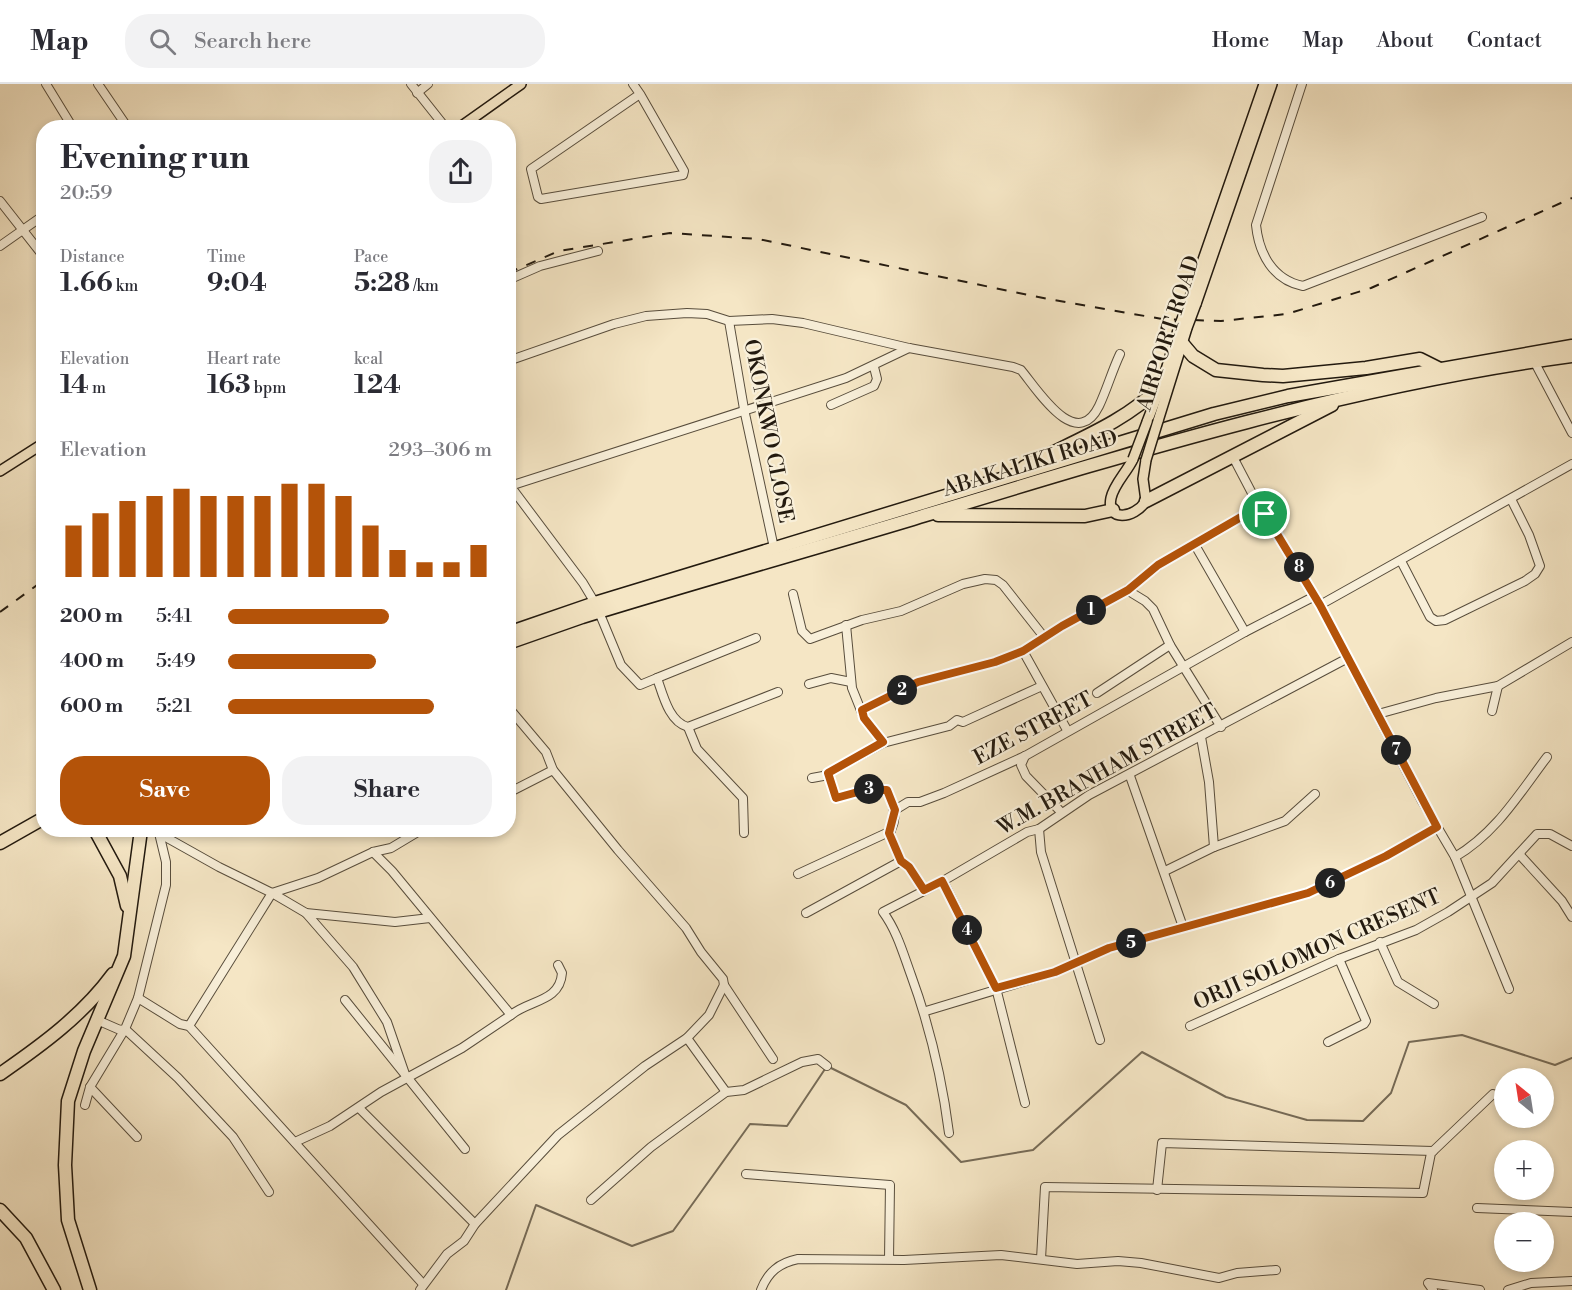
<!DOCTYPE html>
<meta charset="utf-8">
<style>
body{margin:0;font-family:"Libre Bodoni",serif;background:#f2f2f3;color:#2b2b33;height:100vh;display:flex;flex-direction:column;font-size:22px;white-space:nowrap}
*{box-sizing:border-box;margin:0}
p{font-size:20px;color:#7c7c81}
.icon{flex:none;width:33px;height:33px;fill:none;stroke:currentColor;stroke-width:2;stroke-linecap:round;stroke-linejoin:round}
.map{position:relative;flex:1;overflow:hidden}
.sheet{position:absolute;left:36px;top:36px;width:480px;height:717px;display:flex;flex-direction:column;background:#fff;border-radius:24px;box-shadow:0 3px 9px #0003}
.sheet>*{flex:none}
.needle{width:39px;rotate:330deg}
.buttons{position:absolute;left:1494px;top:984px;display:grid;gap:12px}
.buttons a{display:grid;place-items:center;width:60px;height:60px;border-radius:50%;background:#fff;box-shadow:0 3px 9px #0003;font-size:30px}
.pin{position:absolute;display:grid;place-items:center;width:51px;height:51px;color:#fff;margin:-26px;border:3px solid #fff;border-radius:50%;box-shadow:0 2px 6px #0007}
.km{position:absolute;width:30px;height:30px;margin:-15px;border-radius:50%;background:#222;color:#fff;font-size:16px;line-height:30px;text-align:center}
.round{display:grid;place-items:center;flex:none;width:63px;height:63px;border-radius:24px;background:#f2f2f3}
.headline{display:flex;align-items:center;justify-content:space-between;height:102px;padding:0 24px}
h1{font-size:33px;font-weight:700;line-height:45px}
.stats{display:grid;grid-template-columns:repeat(3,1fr);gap:9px;height:102px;padding:6px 24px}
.stats div{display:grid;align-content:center}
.stats b{font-size:26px;font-weight:700}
.stats small{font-size:16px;font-weight:400}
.stats p{font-size:16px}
.chart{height:168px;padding:12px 24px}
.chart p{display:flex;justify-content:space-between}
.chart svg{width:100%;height:108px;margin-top:6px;stroke:#b45309;stroke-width:6}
.button{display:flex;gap:12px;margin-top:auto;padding:12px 24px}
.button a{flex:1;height:69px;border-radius:24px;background:#b45309;color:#fff;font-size:24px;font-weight:700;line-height:69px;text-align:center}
.button a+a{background:#f2f2f3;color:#2b2b33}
ul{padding:0 24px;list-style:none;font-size:20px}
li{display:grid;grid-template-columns:96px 72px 1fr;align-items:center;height:45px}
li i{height:15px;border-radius:8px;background:#b45309}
header{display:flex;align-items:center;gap:36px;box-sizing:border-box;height:84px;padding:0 30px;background:#fff;border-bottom:2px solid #e1e1e2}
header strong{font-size:28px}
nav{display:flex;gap:33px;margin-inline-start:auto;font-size:21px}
.search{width:420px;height:54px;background:#f2f2f3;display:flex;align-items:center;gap:15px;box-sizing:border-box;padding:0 21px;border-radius:24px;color:#7c7c81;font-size:22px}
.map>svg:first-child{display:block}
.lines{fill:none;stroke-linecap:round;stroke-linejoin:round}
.stream{stroke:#766b57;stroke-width:2}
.minor-casing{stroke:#584d3c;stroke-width:10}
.major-casing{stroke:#231a0f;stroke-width:12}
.highway-casing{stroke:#231a0f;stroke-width:15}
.minor{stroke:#f8efd9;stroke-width:8}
.major{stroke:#f5e6c5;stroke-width:9}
.highway{stroke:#f5e6c5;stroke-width:12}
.rail{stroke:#231a0f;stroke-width:2;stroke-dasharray:10 10;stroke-linecap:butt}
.major-bridge-casing{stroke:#231a0f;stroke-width:12;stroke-linecap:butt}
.major-bridge{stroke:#f5e6c5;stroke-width:9}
.route-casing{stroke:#fff;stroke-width:12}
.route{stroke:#b45309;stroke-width:8}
.labels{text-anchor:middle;stroke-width:4.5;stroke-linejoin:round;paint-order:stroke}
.street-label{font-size:21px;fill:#231a0f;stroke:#f8efd9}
</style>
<header>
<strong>Map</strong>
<div class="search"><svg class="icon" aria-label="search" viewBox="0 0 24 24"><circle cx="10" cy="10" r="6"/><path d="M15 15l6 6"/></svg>Search here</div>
<nav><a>Home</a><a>Map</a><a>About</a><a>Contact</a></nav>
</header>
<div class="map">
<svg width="1572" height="1206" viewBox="0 0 1572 1206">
<rect width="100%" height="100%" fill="#f5e6c5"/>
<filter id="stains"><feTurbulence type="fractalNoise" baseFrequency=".00333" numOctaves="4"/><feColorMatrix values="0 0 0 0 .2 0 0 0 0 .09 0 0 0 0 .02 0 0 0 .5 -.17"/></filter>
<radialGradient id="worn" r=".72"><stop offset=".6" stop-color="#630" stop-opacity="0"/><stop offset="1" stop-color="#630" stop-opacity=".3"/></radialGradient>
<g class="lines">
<polyline class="stream" points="506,1206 536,1121 632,1162 673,1147 750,1040 787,1042 827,982 906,1021 961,1078 1033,1066 1142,968 1226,1013 1307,1036 1363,1037 1391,1009 1409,958 1462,951 1555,981 1572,974"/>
<defs>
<g id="minor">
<polyline points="46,0 73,44"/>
<polyline points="98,0 128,44"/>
<polyline points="411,0 446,44"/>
<polyline points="633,0 640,10 684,87 683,91 541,115 538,113 531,85 640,10"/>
<path d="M1302 0 1256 141C1259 170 1273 196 1303 202L1482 133"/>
<polyline points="417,9 428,0"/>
<polyline points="0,117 44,173"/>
<polyline points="0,162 44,131"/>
<polyline points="508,196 540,182 598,167"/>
<polyline points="729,237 744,325 774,464"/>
<path d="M508 277 614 240 646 232 687 229 707 230 729 237 772 235 803 239 909 264 1013 283 1021 286C1037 305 1076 369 1099 322 1107 305 1112 287 1120 270"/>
<polyline points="1534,277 1572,349"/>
<polyline points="831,321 874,302 877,295 874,283"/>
<polyline points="1233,373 1255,415 1320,521 1422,717 1455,773 1509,905"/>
<polyline points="508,399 583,499 595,519"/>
<polyline points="510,402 846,294 909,264"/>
<polyline points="1401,477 1430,533 1436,537 1445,536 1525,497 1535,490 1540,482 1529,451 1511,415"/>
<polyline points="1127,506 1145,517 1153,525 1170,561 1221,643"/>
<polyline points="793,510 802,547 810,555 862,536 901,527 963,500 985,495 996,496 1003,501 1044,553"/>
<polyline points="1320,521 1572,380"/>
<path d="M599 528 621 581 640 601 657 594C663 611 669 638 688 643L778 608"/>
<polyline points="846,541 852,604 864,634 883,659"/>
<polyline points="1245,548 1315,512"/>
<polyline points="1023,567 1067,646"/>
<polyline points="657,594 756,554"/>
<polyline points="809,600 831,594 851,598"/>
<polyline points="1097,609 1170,561"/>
<polyline points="862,626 918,598 995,578 1023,567 1062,542 1127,506 1159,481 1260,422"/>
<polyline points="1492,627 1498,602"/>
<polyline points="1378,630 1436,614 1498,602 1572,558"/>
<polyline points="688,643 697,665 743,714 744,749"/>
<polyline points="1201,653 1209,698 1214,763 1285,737 1315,710"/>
<polyline points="1025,672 1021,681 1026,692 1061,728"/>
<path d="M828 689 836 714 865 706H887C893 720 899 735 889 749L901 777 909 783 924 806"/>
<polyline points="1130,692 1183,843"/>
<polyline points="812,694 823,692 883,659 949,642 957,636 963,638 1042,602"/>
<polyline points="508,709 553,686"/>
<polyline points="895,726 908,718 920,718 944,709 1025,672 1245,548 1195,461"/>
<polyline points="1039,745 1041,768 1100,956"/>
<polyline points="153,746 219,783 272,809 318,794 373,768 391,764 421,746"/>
<path d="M373 768 392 787 511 931C529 916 560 918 562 889L558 881"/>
<polyline points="1519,770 1562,817 1572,833"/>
<path d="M1455 773C1496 749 1519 710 1547 673"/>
<polyline points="1165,787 1214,763"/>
<polyline points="798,790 891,747"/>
<polyline points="943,797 996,904 1025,1019"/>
<polyline points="306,829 353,883 387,938 406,993"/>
<polyline points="806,829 901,777"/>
<polyline points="1380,858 1398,898 1434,920"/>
<polyline points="724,901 773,975"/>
<polyline points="138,914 166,801 166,778 159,749"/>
<polyline points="345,916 465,1065"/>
<polyline points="926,927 1055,888 1109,864 1308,809 1386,772 1437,743"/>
<polyline points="97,936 120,946 125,945 138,914 180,940 189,942 423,1200"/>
<polyline points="189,942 272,809 306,829 395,838 430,834"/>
<polyline points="1190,942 1339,875 1416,846 1448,828 1492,799 1537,750 1550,750 1572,762"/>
<polyline points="687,954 726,1008"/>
<polyline points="1328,958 1364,940 1366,937 1339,875"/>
<polyline points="90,1003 137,1053"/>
<polyline points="85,1021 90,1003 125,945 178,994 233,1053 269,1108"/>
<polyline points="360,1025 475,1140"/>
<path d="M949 1049C942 994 930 943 911 891 903 869 897 847 883 828L943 797 1027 748 1039 745 1089 711 1348 574"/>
<polyline points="295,1058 330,1042 381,1008 462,964 511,931"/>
<polyline points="746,1090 890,1101 889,1175"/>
<polyline points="1157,1106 1162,1059 1433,1067"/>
<polyline points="591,1116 651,1063 726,1008 744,1006 802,978 818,975 827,982"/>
<polyline points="1477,1124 1572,1128"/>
<polyline points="1041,1175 1045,1103 1423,1109 1431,1069 1493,1010 1504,1013"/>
<polyline points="420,1206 447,1170 464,1157 475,1140 558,1051 645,982 687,954 709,931 724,901 723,895 701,868 686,844 618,766 553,686 546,668 508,623"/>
<path d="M761 1206C768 1188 779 1179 798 1175L904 1176 1001 1171 1077 1180 1118 1177 1141 1179 1219 1194 1237 1189 1276 1186"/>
<polyline points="1433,1206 1428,1199 1480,1206"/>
<polyline points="1508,1206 1531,1199 1572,1197"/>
</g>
<g id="major">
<polyline points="459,44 521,0"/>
<polyline points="1188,219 1264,0"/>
<polyline points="1196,220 1272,0"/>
<polyline points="1158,337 1187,244"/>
<polyline points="1147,338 1161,302 1179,243"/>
<path d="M1133 375C1127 388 1114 400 1111 414 1106 438 1134 435 1146 417L1143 395 1146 376"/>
<polyline points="0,387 44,359"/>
</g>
<g id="highway">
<polyline points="1182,259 1193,272 1216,286 1263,291 1283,292 1366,284 1420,275 1440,285"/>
<path d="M1024 383C1071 358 1123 340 1161 302"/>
<polyline points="1146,417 1332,321"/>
<polyline points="938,431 1085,432 1113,426"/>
<polyline points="508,549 595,519 1214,330 1288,312 1572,262"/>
<path d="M508 559 582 533C692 499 803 468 913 435 1130 369 1347 302 1572 272"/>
<polyline points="95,746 120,792 127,822"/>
<polyline points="0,759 44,734"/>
<path d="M0 990C42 961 83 931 113 890"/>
<polyline points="0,1126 26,1154 54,1206"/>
<polyline points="90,1206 68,1136 65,1081 68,1017 84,967 124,872 141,746"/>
</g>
</defs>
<use href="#minor" class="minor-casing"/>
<use href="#major" class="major-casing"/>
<use href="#highway" class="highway-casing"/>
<use href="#minor" class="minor"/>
<use href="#major" class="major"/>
<use href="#highway" class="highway"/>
<g class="rail">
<polyline points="508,189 559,167 670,149 758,155 1048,215 1162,235 1221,237 1287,230 1371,204 1572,114"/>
<polyline points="0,528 44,496"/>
</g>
<defs>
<g id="major-bridge">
<polyline points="1179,243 1188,219"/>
<polyline points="1187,244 1196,220"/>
<polyline points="1133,375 1147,338"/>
<polyline points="1146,376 1158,337"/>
</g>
</defs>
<use href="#major-bridge" class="major-bridge-casing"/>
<use href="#major-bridge" class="major-bridge"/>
</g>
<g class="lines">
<defs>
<polygon id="route" points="1260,422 1320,521 1437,743 1386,772 1308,809 1109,864 1055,888 996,904 942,797 924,806 909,783 901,777 889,749 895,726 887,706 865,706 836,714 828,689 883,658 864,634 862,626 918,598 995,578 1023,567 1062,542 1128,506 1158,481"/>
</defs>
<use href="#route" class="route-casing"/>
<use href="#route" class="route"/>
</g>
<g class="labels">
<g class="street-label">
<text transform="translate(1168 249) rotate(-72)" y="7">AIRPORT ROAD</text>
<text transform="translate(769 347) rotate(79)" y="7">OKONKWO CLOSE</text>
<text transform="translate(1030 379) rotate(-17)" y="7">ABAKALIKI ROAD</text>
<text transform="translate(1033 644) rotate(-28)" y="7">EZE STREET</text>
<text transform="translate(1107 685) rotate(-29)" y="7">W.M. BRANHAM STREET</text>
<text transform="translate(1317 865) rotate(-24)" y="7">ORJI SOLOMON CRESENT</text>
</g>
</g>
<rect width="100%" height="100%" filter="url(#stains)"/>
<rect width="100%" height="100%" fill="url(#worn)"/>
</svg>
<div class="buttons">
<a><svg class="needle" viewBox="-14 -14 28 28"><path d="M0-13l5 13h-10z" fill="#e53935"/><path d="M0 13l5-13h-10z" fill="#7c7c81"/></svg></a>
<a>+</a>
<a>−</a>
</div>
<div class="pin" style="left:1265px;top:430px;background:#1e9e55"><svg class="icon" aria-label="arrive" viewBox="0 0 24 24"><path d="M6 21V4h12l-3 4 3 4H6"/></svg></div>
<b class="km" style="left:1091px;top:526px">1</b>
<b class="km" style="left:902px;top:606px">2</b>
<b class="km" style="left:869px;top:705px">3</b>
<b class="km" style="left:967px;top:846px">4</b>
<b class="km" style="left:1131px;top:859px">5</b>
<b class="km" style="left:1330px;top:799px">6</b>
<b class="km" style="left:1396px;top:666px">7</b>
<b class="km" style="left:1299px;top:483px">8</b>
<section class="sheet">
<div class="headline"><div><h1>Evening run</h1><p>20:59</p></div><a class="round"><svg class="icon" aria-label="share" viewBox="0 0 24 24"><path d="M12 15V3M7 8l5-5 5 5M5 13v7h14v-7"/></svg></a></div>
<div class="stats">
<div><p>Distance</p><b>1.66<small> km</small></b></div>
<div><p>Time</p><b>9:04</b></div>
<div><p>Pace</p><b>5:28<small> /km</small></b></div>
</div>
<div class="stats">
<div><p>Elevation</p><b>14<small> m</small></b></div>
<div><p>Heart rate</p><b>163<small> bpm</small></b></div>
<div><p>kcal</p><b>124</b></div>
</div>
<div class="chart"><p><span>Elevation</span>293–306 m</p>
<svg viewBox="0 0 160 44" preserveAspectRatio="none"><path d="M5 44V23M15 44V18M25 44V13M35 44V11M45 44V8M55 44V11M65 44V11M75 44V11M85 44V6M95 44V6M105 44V11M115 44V23M125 44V33M135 44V38M145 44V38M155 44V31"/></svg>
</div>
<ul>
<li><b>200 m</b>5:41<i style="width:61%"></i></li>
<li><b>400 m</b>5:49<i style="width:56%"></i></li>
<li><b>600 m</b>5:21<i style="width:78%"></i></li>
</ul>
<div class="button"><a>Save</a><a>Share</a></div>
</section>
</div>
